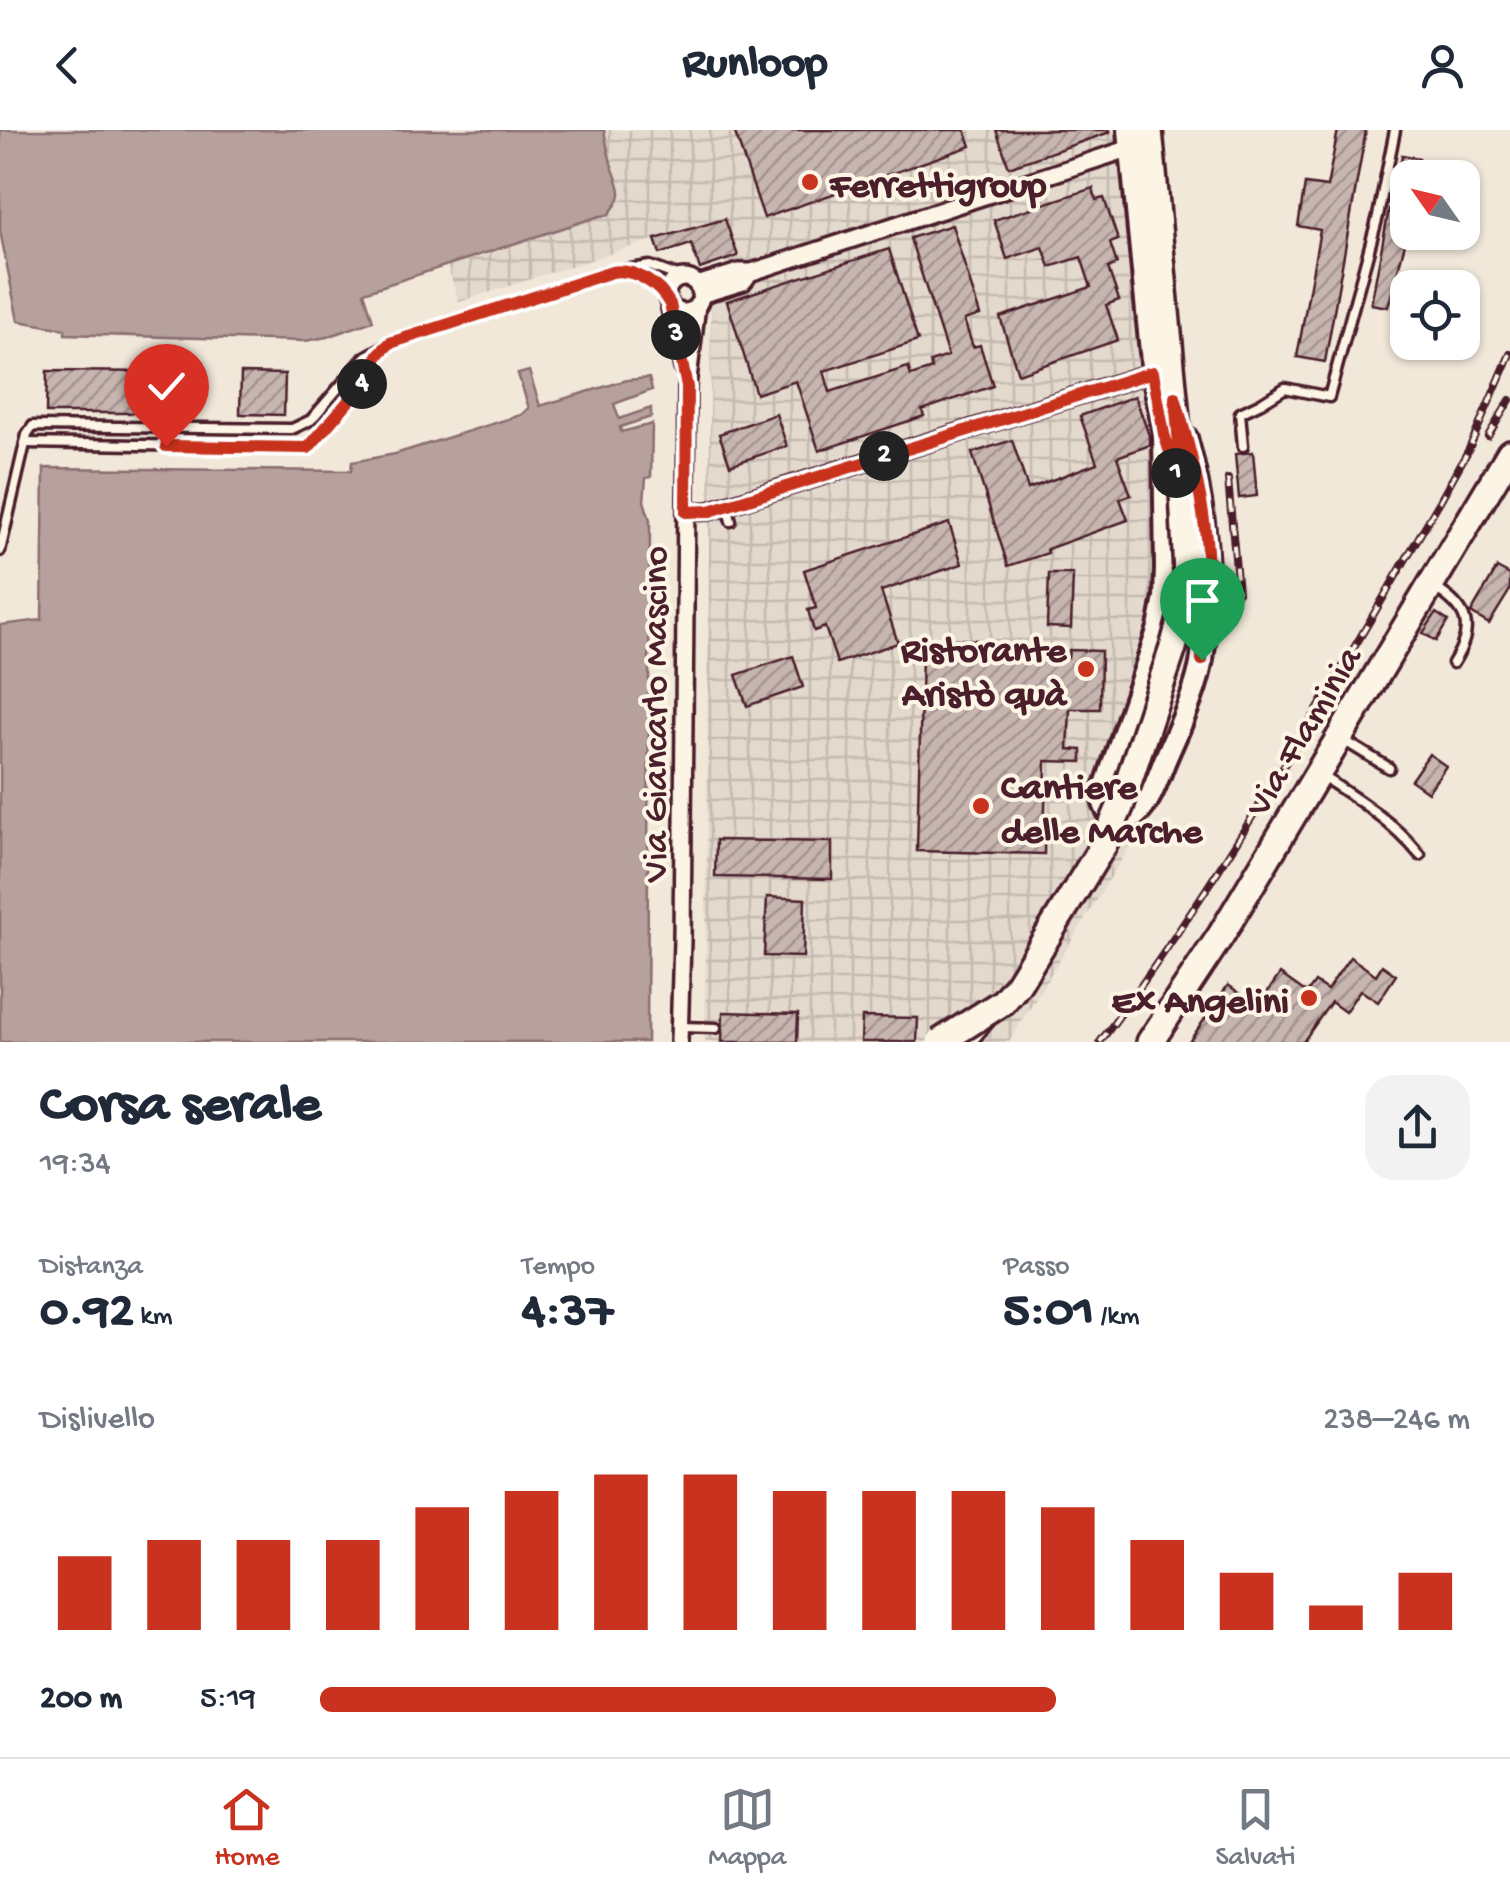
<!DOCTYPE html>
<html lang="it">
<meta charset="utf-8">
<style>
body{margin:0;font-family:"Gochi Hand",sans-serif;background:#f2f2f3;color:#1f2937;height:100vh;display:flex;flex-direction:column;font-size:38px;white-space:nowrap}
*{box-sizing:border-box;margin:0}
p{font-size:32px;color:#747a83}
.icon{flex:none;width:55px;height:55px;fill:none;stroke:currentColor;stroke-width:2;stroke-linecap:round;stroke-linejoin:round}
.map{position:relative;height:912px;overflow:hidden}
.side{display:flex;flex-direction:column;background:#fff;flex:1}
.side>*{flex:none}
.needle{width:65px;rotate:304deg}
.tools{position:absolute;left:1390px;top:30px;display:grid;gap:20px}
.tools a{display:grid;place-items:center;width:90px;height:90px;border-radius:20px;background:#fff;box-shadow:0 2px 8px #0004;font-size:50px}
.pin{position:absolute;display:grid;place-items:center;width:85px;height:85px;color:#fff;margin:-102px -42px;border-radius:50% 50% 50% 0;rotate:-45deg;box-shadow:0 0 10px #0007}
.pin .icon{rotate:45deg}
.km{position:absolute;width:50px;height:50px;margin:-25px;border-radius:50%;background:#222;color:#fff;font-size:28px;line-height:50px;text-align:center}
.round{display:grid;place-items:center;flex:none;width:105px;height:105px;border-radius:30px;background:#f2f2f3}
.overview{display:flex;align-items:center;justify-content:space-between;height:170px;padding:0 40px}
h1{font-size:55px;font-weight:700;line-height:75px}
.figures{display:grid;grid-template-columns:repeat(3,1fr);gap:15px;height:170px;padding:10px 40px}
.figures div{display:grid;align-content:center}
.figures b{font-size:50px;font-weight:700}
.figures small{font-size:28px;font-weight:400}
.figures p{font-size:28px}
.chart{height:280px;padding:20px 40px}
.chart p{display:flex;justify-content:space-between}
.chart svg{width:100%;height:180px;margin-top:10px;stroke:#c8321e;stroke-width:6}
ul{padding:0 40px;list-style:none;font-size:32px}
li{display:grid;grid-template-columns:160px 120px 1fr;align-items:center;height:75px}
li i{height:25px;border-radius:12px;background:#c8321e}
header{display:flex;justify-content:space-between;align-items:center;height:130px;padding:0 40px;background:#fff;font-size:45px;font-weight:700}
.tab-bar{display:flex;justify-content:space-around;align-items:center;height:140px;border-top:2px solid #e0e1e3;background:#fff;font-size:28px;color:#747a83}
.tab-bar a{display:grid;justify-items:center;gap:5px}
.tab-bar .on{color:#c8321e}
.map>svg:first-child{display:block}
.industrial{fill:url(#industrial-grid)}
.water{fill:#b6a19c;stroke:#8b6d6f;stroke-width:2.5}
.building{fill:url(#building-hatch);stroke:#4a1f2b;stroke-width:2.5}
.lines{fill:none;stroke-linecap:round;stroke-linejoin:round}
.service-casing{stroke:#4a1f2b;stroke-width:15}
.minor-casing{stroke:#4a1f2b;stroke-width:22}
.tertiary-casing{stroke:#4a1f2b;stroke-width:28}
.primary-casing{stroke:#4a1f2b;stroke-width:32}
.service{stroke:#fcf5e5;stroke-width:8}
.minor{stroke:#fcf5e5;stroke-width:15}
.tertiary{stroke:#fcf5e5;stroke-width:20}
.primary{stroke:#fcf5e5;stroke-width:25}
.rail-casing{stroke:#4a1f2b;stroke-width:8}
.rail{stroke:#fcf5e5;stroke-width:4;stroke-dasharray:11;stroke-linecap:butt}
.primary-bridge-casing{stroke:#4a1f2b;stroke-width:32;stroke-linecap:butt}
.primary-bridge{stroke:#fcf5e5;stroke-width:25}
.route-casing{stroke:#fff;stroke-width:20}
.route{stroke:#c8321e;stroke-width:12}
.poi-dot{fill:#c8321e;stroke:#fcf5e5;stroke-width:4}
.labels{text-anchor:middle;stroke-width:8;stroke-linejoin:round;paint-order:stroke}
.poi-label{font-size:38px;font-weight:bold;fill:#4a1f2b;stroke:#fcf5e5;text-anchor:start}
.street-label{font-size:38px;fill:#4a1f2b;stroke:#fcf5e5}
</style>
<header><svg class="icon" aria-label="back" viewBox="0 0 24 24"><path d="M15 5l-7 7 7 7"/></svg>Runloop<svg class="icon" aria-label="person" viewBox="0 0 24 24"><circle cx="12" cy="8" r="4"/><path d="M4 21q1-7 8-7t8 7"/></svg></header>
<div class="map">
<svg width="1510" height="912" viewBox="0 0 1510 912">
<defs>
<pattern id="industrial-grid" width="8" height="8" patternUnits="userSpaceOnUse" patternTransform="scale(2.5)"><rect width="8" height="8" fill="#e4d9cd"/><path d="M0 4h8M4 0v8" fill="none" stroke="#c5bab0"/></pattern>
<pattern id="building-hatch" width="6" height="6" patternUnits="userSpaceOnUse" patternTransform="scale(2.5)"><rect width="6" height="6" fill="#c7b6af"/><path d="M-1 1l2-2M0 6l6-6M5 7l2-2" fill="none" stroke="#a4938f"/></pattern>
</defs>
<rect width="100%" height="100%" fill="#f1e8da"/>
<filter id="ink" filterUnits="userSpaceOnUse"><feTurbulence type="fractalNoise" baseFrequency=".01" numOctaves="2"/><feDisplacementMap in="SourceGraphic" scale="20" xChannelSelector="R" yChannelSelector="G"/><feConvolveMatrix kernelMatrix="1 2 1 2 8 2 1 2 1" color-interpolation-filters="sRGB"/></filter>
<g filter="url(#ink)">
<polygon class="industrial" points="604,0 1120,0 1156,314 1160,451 1146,517 1102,648 1159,669 1009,912 705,912 711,172 716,165 733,161 724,131 700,139 684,100 459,172 447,135 600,86 608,85 621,57 612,34"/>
<g class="water">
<path d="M0 0H604C606 11 608 22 611 33 619 59 628 62 608 85L600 86 364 162 373 191 327 207 305 211 65 204V199L18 191 0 101Z"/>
<polygon points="529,241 540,276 627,250 649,248 652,260 614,274 619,289 651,278 651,287 620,297 621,302 652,294 651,347 646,348 644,371 650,390 647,912 0,912 0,495 42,490 44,338 351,341 352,332 395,324 521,285 529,278 518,244"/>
</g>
<g class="building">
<polygon points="734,0 965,0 971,16 764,88"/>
<polygon points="996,0 1110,0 1110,2 1009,37"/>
<polygon points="1338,0 1366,0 1325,232 1297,227 1320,100 1298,96 1305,54 1327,57"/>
<polygon points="1402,25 1419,28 1416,48 1408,48 1408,58 1397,56"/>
<polygon points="1093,58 1096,70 1104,68 1118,110 1110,113 1117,134 1108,138 1119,170 1106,175 1118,210 1018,244 1000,187 1091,157 1081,127 1050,137 1043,117 1007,129 994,90"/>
<polygon points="1389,79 1408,82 1408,102 1388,177 1371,174"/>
<polygon points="725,89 738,126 700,139 691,114 660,124 655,109"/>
<polygon points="952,95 980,185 964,190 973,217 980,215 993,256 922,280 924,286 819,321 796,251 756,264 727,171 889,119 918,211 824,241 830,262 908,237 911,246 932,239 930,232 948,226 910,108"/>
<polygon points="47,241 164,242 163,283 46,283"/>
<polygon points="241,243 285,244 284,285 240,284"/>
<polygon points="1135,266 1150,308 1150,315 1117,327 1131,365 1120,369 1128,390 1047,419 1048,423 1008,436 972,323 1012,310 1028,359 1097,333 1080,286"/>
<polygon points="776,284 787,316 730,335 719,304"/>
<polygon points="1253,322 1257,366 1239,368 1235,324"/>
<polygon points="949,393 962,434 881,461 898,513 837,533 825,497 814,501 808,480 816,478 804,440"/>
<polygon points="1497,438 1510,445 1510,460 1489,494 1471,483"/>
<polygon points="1049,444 1073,444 1071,498 1047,497"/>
<polygon points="1436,483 1448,491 1436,511 1423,503"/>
<polygon points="955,509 976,510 976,526 1068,528 1069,520 1101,521 1100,579 1070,579 1068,619 1082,620 1082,632 1046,631 1044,724 917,721 922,526 954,527"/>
<polygon points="793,526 803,557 747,576 736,545"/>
<polygon points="1429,624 1446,636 1428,662 1411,650"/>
<polygon points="716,710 832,712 832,749 715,747"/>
<polygon points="767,767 805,769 803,827 764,826"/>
<polygon points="1350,827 1376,845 1382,835 1396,845 1378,872 1360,860 1345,882 1331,872 1303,912 1189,912 1228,855 1258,876 1280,844 1307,863 1315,852 1327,860"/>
<polygon points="723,882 798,884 797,912 722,912"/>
<polygon points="862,887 918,888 917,912 861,912"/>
</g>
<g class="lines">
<defs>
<g id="service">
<polyline points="624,140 652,154 667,168"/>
<polyline points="25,313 308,318 360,259 375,231 385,218"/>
<polyline points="1243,316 1240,283 1261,273 1285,258 1329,267 1378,86 1395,0"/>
<polyline points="727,375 731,391"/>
<polyline points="0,421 27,305 33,296 292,299 311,290 365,227 390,213 611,142 650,136 683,148"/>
<path d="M1435 458C1469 479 1475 498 1453 533"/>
<polyline points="1345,611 1389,638"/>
<path d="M1323 647C1359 670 1393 692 1420 725"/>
<polyline points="681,897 716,898"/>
</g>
<g id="minor">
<circle cx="684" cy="165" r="17"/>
<polyline points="697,155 739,142 752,142 1131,18"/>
<polyline points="700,165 743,152 747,147"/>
<polyline points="669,174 683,238"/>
<polyline points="686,382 709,381 1153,242"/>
<polyline points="679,912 682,810 687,257 697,175"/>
<polyline points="967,912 986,890"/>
</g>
<path id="tertiary" d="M1129 0 1153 242 1164 304 1166 438 1165 468 1159 498 1103 664C1102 683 1121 700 1137 684 1151 671 1158 647 1165 630 1179 597 1196 564 1202 529 1213 455 1206 380 1186 308"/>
<g id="primary">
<polyline points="1149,0 1183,363"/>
<polyline points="1150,912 1221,805 1510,323"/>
</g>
</defs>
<use href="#service" class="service-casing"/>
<use href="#minor" class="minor-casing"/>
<use href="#tertiary" class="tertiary-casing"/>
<use href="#primary" class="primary-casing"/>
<use href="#service" class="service"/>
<use href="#minor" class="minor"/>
<use href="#tertiary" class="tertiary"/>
<use href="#primary" class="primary"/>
<defs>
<g id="rail">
<polyline points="1488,306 1510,270"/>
<polyline points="1228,349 1238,462"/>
<path d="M1100 912C1228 741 1332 554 1440 371L1469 319 1510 224"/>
</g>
</defs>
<use href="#rail" class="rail-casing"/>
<use href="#rail" class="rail"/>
<defs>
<polyline id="primary-bridge" points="940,912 1003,872 1018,854 1104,714 1120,677 1173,518 1188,464 1183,363"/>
</defs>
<use href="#primary-bridge" class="primary-bridge-casing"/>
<use href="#primary-bridge" class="primary-bridge"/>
</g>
</g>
<g class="lines" filter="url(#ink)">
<defs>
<path id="route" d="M166 316 308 318 360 258 379 224 390 213 612 142C634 138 659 154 670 174L687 257 686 382 710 381 1153 242 1164 304 1183 363 1175 267C1189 317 1204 368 1207 421 1209 457 1204 494 1202 530"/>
</defs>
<use href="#route" class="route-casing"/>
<use href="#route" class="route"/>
</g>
<g class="poi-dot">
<circle cx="810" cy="52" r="10"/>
<circle cx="1086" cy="539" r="10"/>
<circle cx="981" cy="676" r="10"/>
<circle cx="1309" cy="868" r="10"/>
</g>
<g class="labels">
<g class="poi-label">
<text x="830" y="65">Ferrettigroup</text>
<text x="1066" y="530" text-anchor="end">Ristorante<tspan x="1066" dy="44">Aristò quà</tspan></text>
<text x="1001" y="667">Cantiere<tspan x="1001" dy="44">delle Marche</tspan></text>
<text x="1289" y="881" text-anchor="end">Ex Angelini</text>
</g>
<g class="street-label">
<text transform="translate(652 584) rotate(-90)" y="13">Via Giancarlo Mascino</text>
<text transform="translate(1301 600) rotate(-59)" y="13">Via Flaminia</text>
</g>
</g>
</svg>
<div class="tools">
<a><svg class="needle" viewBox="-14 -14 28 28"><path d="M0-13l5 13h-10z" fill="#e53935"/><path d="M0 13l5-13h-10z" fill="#747a83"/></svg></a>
<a><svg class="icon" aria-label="locate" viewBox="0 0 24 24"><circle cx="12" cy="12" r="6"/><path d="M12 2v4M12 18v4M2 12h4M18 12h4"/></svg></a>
</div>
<div class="pin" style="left:1202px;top:530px;background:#1e9e55"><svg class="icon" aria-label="arrive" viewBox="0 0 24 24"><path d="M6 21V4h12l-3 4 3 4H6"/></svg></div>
<div class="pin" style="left:166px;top:316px;background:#d93025"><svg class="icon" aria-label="check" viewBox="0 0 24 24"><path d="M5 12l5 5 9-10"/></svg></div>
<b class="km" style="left:1176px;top:343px">1</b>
<b class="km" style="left:884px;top:326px">2</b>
<b class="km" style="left:676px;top:205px">3</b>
<b class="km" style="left:362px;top:254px">4</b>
</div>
<section class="side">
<div class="overview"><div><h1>Corsa serale</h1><p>19:34</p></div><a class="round"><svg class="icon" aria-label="share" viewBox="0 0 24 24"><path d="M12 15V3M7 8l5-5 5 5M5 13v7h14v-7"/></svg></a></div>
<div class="figures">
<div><p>Distanza</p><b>0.92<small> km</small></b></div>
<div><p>Tempo</p><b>4:37</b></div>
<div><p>Passo</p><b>5:01<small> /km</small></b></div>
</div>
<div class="chart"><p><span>Dislivello</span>238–246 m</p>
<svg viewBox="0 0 160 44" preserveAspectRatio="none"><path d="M5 44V26M15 44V22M25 44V22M35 44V22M45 44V14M55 44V10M65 44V6M75 44V6M85 44V10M95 44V10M105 44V10M115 44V14M125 44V22M135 44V30M145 44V38M155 44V30"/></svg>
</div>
<ul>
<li><b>200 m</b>5:19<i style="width:64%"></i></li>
</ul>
</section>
<nav class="tab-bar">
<a class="on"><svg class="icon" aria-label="home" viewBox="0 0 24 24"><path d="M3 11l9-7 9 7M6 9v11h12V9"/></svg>Home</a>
<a><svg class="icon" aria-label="map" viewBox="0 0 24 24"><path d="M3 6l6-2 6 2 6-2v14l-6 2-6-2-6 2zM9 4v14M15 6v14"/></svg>Mappa</a>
<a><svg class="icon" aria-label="saved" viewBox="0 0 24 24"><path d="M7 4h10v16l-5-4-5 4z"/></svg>Salvati</a>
</nav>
